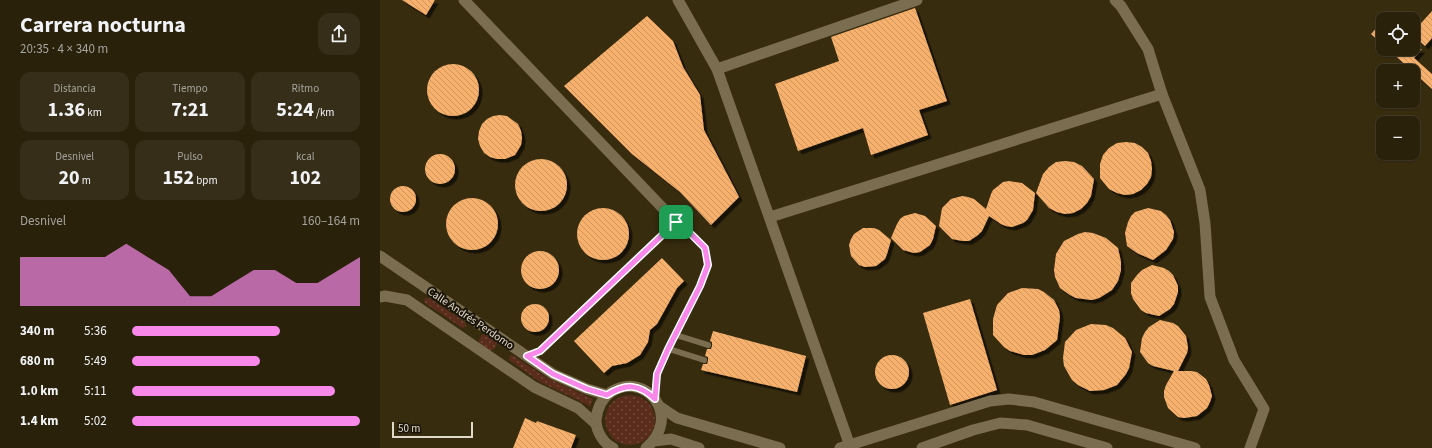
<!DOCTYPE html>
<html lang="es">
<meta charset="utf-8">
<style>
body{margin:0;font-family:"Source Sans 3",sans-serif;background:#362e19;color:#f1f3f6;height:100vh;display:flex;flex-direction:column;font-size:15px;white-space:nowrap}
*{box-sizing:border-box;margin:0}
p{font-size:13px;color:#a5a39d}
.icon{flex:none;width:22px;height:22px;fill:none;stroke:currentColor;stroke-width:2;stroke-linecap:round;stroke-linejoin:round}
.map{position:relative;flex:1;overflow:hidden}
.sheet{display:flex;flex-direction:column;background:#2a210b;width:380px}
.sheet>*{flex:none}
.controls{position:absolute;left:996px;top:12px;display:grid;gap:8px}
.controls a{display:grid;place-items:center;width:44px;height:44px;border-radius:8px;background:#2a210b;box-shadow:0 1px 3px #0004,0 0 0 1px #463e2c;font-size:20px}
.scale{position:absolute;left:12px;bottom:10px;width:81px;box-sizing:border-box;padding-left:4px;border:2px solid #e0d8c8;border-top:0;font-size:11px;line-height:14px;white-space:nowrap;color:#e0d8c8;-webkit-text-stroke:3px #1b1509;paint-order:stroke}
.pin{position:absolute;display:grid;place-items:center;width:34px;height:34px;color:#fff;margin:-17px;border-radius:8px;box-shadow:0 2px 6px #0006}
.round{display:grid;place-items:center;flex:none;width:42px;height:42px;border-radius:12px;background:#362e19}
.summary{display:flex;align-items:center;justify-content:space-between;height:68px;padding:0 20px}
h1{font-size:22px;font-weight:700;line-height:30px}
.metrics{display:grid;grid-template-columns:repeat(3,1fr);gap:6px;height:68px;padding:4px 20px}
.metrics div{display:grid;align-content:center;border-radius:10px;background:#362e19;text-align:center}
.metrics b{font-size:20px;font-weight:700}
.metrics small{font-size:11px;font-weight:400}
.metrics p{font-size:11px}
.chart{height:112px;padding:8px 20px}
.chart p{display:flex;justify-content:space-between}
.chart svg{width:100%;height:72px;margin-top:4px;fill:#f888ea;opacity:.7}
ul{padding:0 20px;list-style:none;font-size:13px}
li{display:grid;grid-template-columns:64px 48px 1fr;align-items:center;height:30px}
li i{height:10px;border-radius:5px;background:#f888ea}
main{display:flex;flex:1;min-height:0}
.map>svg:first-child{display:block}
.garden{fill:url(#garden-dots)}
.building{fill:url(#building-back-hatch);filter:url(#shadow)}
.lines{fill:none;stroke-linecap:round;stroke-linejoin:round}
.service{stroke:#7b6d4f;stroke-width:6}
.minor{stroke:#7b6d4f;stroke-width:11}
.route-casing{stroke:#fff;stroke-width:8}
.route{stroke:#f888ea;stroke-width:5}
.labels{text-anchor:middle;stroke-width:4;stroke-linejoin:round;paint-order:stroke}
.street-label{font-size:11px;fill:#e0d8c8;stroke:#1b1509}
</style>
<main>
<section class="sheet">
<div class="summary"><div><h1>Carrera nocturna</h1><p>20:35 · 4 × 340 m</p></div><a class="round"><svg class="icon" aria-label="share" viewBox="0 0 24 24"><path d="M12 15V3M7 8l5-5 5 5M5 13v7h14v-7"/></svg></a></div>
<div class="metrics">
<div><p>Distancia</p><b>1.36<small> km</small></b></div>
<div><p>Tiempo</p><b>7:21</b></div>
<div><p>Ritmo</p><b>5:24<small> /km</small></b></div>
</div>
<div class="metrics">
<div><p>Desnivel</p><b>20<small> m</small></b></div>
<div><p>Pulso</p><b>152<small> bpm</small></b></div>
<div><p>kcal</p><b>102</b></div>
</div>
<div class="chart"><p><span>Desnivel</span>160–164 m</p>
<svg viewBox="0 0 160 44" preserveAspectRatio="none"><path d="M0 44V14L10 14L20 14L30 14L40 14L50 6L60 14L70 22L80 38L90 38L100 30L110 22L120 22L130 30L140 30L150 22L160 14V44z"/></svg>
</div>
<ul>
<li><b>340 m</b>5:36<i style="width:65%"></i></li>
<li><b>680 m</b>5:49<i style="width:56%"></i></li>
<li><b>1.0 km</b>5:11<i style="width:89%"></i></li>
<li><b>1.4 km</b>5:02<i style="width:100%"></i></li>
</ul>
</section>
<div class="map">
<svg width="1052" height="448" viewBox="0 0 1052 448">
<defs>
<pattern id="garden-dots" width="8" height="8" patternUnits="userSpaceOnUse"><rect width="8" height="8" fill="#592c1b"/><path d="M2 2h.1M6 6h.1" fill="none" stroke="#714a3b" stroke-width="1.8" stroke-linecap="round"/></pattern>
<pattern id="building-back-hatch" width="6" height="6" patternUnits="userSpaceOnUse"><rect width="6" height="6" fill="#f7b16d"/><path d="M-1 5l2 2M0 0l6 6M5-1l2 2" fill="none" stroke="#ca9561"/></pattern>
<filter id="shadow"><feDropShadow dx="3.5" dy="3.5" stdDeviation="0" flood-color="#0009"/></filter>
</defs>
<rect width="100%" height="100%" fill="#382c0f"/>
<g class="garden">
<polygon points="46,298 49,298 85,322 86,326 83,328 81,327 45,303 44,300"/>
<path d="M104 333 117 342C117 347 114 350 109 351L99 344V339Z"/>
<polygon points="130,355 132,355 167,378 213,399 210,407 204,403 160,382 129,360"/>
<circle cx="250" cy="420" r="25"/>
</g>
<g class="building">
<polygon points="22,0 55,0 46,15"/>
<polygon points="535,8 567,101 539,110 548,135 491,155 483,128 418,151 395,84 459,61 451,37"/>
<polygon points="1052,11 1052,38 1045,46 1033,35 1033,32"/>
<polygon points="267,16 293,41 303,67 320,95 324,130 359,197 331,225 300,192 252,154 184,86"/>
<polygon points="1003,21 1003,45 991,34"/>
<polygon points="1008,49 1042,49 1034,58 1052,74 1052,89"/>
<circle cx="73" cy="90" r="26"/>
<polygon points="120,115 127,116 138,124 141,131 142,138 141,145 135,155 125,159 117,159 110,157 104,153 100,146 98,139 99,131 102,124 107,119 113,116"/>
<polygon points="746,142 755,143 762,147 768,153 771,161 772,169 771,177 767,184 761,190 753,194 745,195 737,193 729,189 720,178 720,164 723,155 729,148 737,143"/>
<circle cx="60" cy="169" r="15"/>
<circle cx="161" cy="185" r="26"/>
<polygon points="685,161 694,162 702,166 714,179 711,196 707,203 701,209 693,213 685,214 677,212 669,208 656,193 663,174 669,167 676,162"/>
<polygon points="629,181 642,183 655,193 653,210 647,220 643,223 632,227 626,226 621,224 609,216 602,231 598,235 589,241 583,241 572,239 559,226 562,208 571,199 582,196 588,197 594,199 606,209 611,194 613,190 623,182"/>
<circle cx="23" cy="199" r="13"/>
<circle cx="92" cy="224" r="26"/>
<circle cx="223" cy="234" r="26"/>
<polygon points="768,208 781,211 786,215 790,220 794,232 793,239 786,250 773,260 757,253 747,246 745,233 748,222 751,216 755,212"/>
<polygon points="535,213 545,216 556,226 553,239 550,245 540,252 534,253 523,250 511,238 517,224 520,219 524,216"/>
<polygon points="483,228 494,228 499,230 511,240 507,254 505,259 496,266 485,267 479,265 471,256 469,245 471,239 474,234"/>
<polygon points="705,232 713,233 726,238 738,248 741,262 741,270 738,281 732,290 719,298 712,300 696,298 690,295 680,288 675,277 674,270 676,254 684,241 698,234"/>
<circle cx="160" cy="270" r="19"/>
<polygon points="282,258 304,281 297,288 277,324 270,330 268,342 260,355 247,363 232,366 224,373 194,341"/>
<polygon points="772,265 784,268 789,271 793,275 798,286 798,292 794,304 790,309 779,316 766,313 761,310 753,299 751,293 751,283 757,275 762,270"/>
<polygon points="642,288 658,289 664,292 674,300 679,310 680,317 677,340 665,350 652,355 644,355 630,351 624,347 613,335 613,319 617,305 628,293"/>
<polygon points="590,299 617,390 570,405 543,313"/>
<circle cx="155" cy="318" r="14"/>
<polygon points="780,320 793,323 798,326 806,336 808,348 807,353 798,371 811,371 817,372 826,379 829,385 832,396 830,402 827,408 817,416 804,418 798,417 788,408 784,397 784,391 786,385 794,371 773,366 768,363 760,352 762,338 765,332 769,327"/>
<polygon points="711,324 726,325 733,328 745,338 752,352 749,368 746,374 737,385 724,390 710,391 698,385 692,380 684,366 683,358 685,342 696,330"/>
<polygon points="333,331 426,356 417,392 321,370 323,364 327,364 328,361 328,357 325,356 327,349 331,349 332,346 332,342 330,341"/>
<circle cx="512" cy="372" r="17"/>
<polygon points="145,418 156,423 157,421 196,435 191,448 133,448"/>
</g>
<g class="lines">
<g class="service">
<polyline points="296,335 328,345"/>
<polyline points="289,349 324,360"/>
<polyline points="147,356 160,351 296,222 312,235 325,248 327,265 320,286 277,374 275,399"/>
</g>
<g class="minor">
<polyline points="84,0 296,222"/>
<polyline points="298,0 337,69 470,446"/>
<polyline points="735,0 741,6 768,49 782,94 820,190 825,223 830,297 854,360 884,409 870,448"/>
<polyline points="337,69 537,0"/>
<polyline points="390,217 782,94"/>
<polyline points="0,256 173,374 207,389 227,395"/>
<polyline points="0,297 5,296 27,300 154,387 198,408 216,424"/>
<polyline points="279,406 297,418 400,448"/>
<polyline points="274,441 291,439 319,448"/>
<path d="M233 448C223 443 216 431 216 420 217 409 221 399 231 392 266 370 303 417 266 448"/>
<polyline points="460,448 610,401 629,399 654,402 815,448"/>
<polyline points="542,448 593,430 620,423 647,425 727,448"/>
</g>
</g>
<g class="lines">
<defs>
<path id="route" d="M296 222 312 235 325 248 328 265 320 286 288 349 277 374 275 399C259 384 246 383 227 395L207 389 173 374 147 356 160 351Z"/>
</defs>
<use href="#route" class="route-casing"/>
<use href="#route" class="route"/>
</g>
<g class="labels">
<g class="street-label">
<text transform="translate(91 318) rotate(34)" y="4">Calle Andrés Perdomo</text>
</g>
</g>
</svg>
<div class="controls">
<a><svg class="icon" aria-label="locate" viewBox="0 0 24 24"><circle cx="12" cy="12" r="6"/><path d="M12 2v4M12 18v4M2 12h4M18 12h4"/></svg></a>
<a>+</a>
<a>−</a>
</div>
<div class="scale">50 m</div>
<div class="pin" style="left:296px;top:222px;background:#1e9e55"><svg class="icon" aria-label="arrive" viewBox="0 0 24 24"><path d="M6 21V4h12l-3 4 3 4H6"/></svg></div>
</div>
</main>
